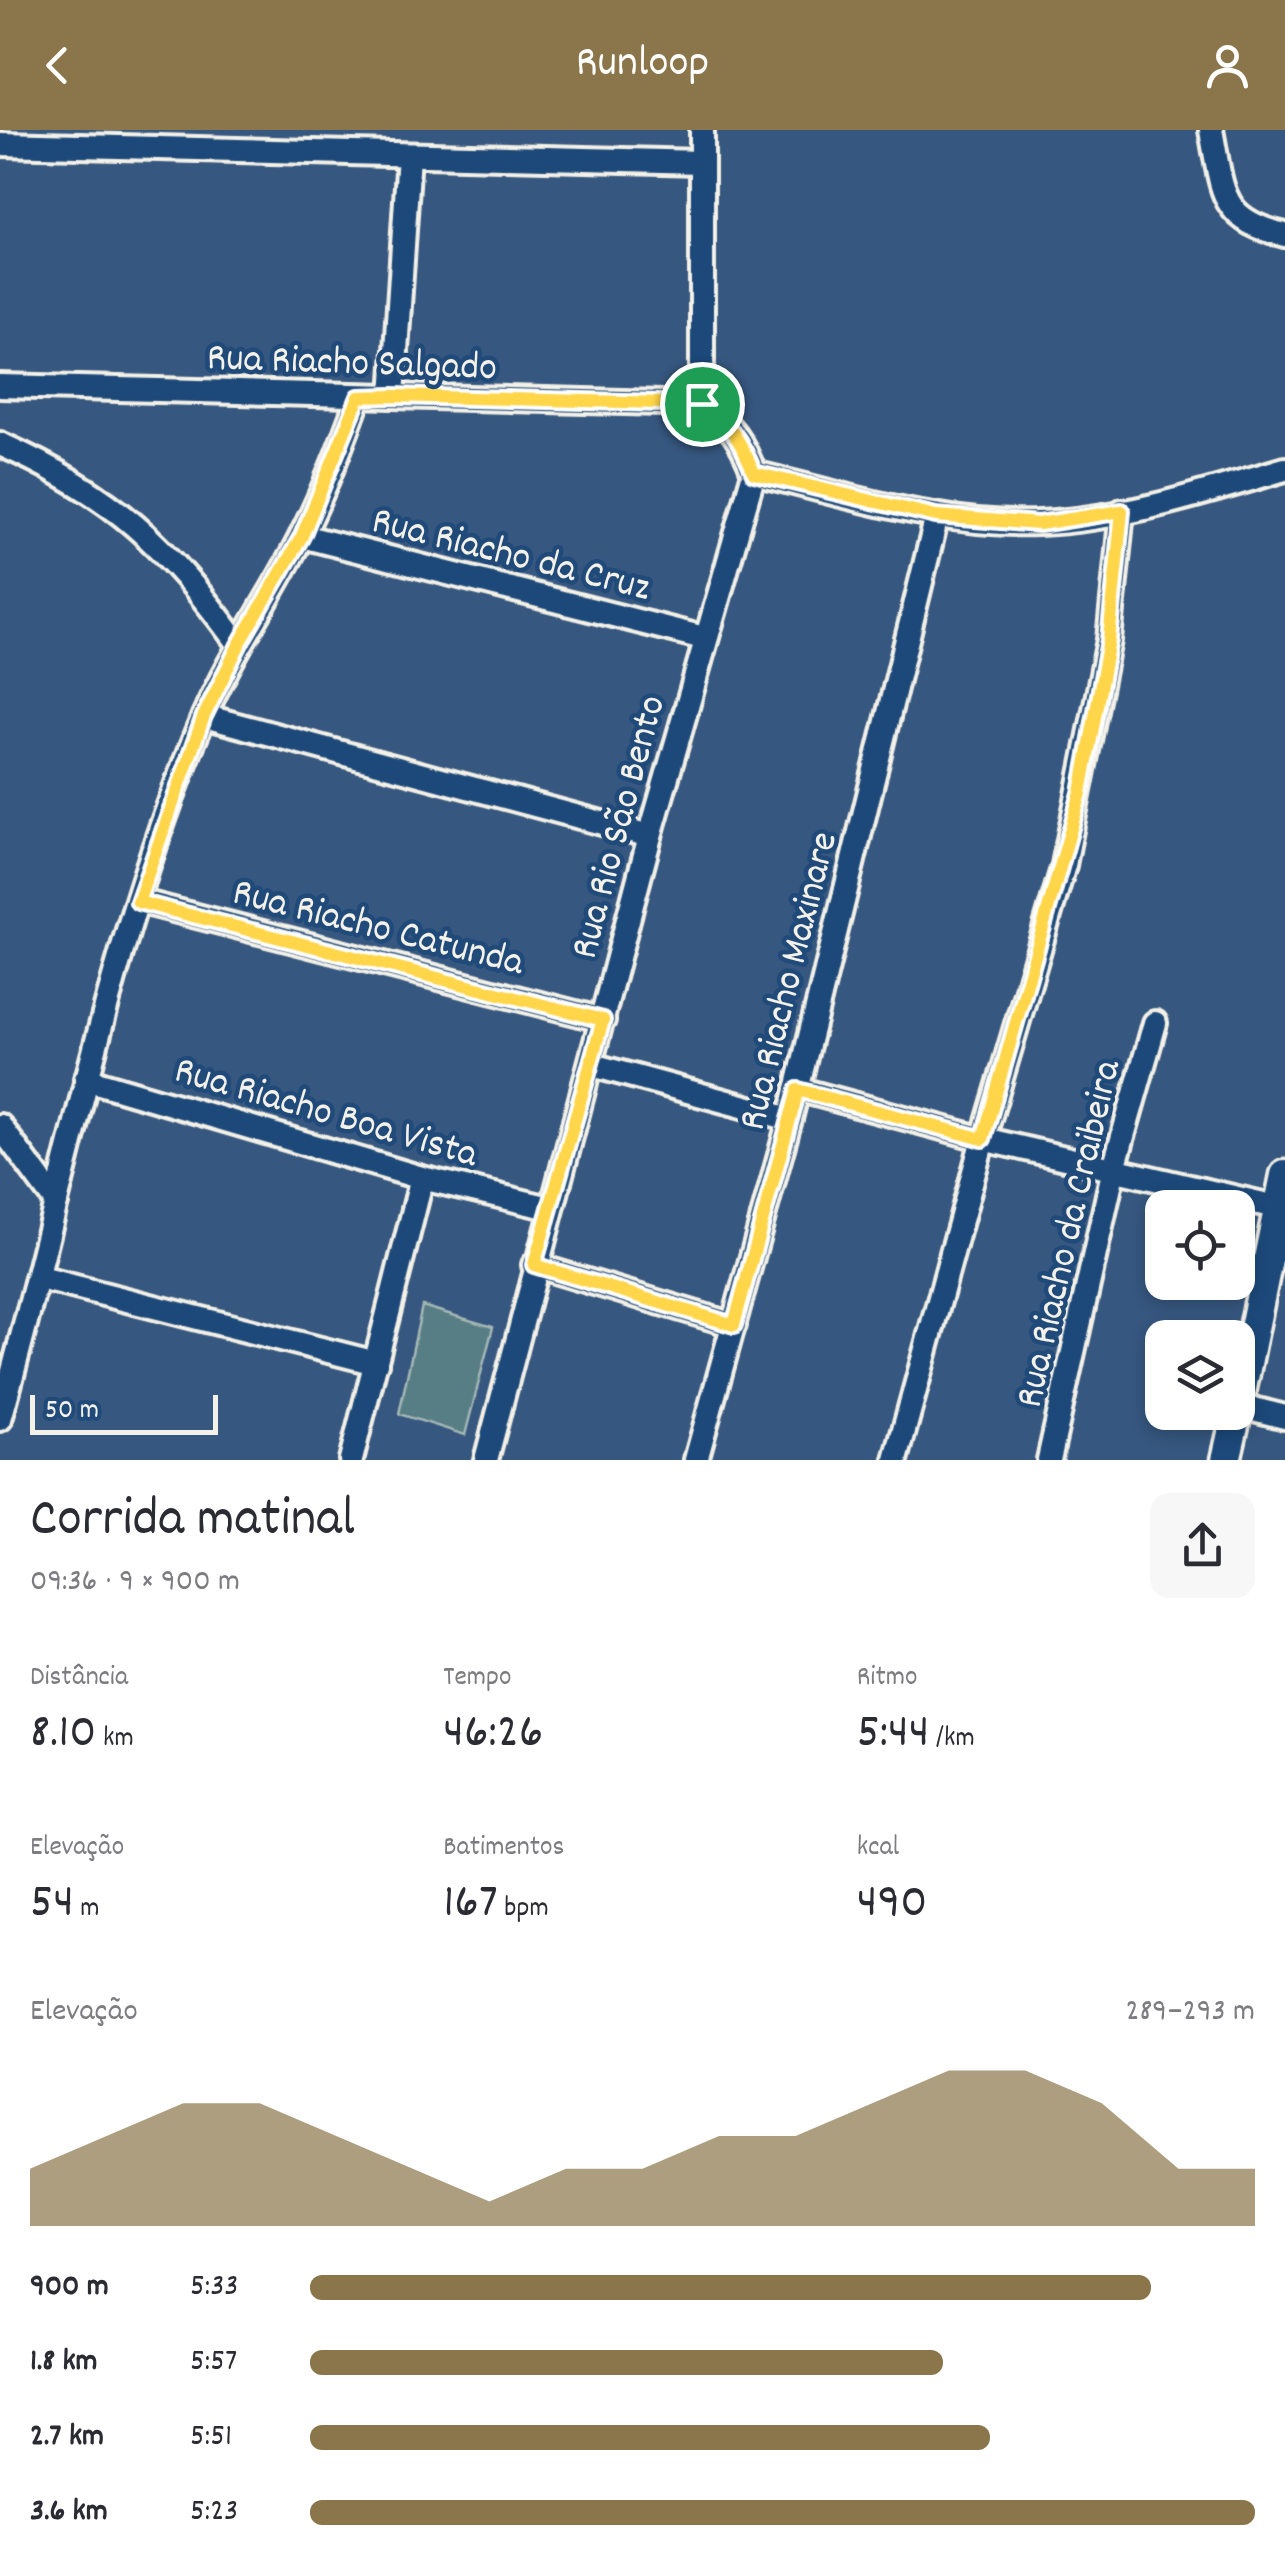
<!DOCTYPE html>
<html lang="pt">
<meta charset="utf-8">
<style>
body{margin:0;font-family:Dekko,sans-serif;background:#f7f7f7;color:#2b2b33;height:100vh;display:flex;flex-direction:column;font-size:38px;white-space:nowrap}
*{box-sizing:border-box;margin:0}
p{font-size:32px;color:#7c7c81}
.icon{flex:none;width:55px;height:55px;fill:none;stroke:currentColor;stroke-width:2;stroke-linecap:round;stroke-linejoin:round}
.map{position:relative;height:1330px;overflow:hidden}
.side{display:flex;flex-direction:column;background:#fff;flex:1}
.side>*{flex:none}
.buttons{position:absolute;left:1145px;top:1060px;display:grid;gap:20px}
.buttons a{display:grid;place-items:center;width:110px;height:110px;border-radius:20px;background:#fff;box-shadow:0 5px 15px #0003;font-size:50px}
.scale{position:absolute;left:30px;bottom:25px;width:188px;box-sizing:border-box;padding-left:10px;border:5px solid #f4f1e8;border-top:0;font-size:28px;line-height:35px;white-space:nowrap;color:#f4f1e8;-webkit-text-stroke:8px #1f4a7a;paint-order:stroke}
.pin{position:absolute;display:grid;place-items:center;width:85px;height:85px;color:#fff;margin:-42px;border:5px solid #fff;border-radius:50%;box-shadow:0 2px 10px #0007}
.round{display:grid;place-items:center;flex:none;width:105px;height:105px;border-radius:20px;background:#f7f7f7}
.head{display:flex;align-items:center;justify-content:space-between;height:170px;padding:0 30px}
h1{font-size:55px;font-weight:600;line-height:75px}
.stats{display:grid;grid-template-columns:repeat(3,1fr);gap:15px;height:170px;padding:10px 30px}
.stats div{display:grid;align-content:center}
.stats b{font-size:50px;font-weight:600}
.stats small{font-size:28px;font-weight:400}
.stats p{font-size:28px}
.chart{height:280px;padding:20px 30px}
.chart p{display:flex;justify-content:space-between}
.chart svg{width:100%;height:180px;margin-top:10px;fill:#8a764a;opacity:.7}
ul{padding:0 30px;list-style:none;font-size:32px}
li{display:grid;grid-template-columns:160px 120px 1fr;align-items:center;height:75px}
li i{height:25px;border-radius:12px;background:#8a764a}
header{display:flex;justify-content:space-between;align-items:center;height:130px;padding:0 30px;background:#8a764a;color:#fff;font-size:45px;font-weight:600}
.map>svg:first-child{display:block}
.green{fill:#577e84;stroke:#a6b8b6;stroke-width:2.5}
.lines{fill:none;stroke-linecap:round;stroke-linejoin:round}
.minor-casing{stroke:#f4f1e8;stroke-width:30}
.tertiary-casing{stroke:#f4f1e8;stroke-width:35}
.minor{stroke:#1f4a7a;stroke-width:22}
.tertiary{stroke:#1f4a7a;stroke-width:28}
.route-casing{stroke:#fff;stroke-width:20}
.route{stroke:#ffd54a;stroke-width:12}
.labels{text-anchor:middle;stroke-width:9;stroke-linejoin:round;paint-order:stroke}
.street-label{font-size:40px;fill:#f4f1e8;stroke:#1f4a7a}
</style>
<header><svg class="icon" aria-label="back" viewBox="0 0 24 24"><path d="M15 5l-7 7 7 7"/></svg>Runloop<svg class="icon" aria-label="person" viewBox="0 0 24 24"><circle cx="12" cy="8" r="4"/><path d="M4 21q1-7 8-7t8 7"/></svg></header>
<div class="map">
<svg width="1285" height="1330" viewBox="0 0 1285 1330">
<rect width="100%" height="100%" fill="#36577f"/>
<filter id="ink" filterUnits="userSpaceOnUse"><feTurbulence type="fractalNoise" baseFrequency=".01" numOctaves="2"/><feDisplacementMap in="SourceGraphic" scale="20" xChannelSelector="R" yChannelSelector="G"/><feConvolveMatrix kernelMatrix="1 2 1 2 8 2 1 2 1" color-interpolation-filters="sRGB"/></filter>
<g filter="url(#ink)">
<polygon class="green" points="422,1176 493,1197 465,1305 399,1284"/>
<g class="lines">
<defs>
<g id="minor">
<polyline points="702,0 702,274"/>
<path d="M1211 0C1223 60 1218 90 1285 105"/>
<polyline points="0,14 701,32"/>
<polyline points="0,256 702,274"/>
<polyline points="393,266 409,25"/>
<path d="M0 314C115 365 166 415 239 515"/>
<path d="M754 343C846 365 943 397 1039 393 1122 390 1206 362 1285 339"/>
<polyline points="302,406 704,508"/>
<polyline points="204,586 650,706"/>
<polyline points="138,771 603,890"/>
<polyline points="592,935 790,989"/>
<polyline points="86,949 422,1048 550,1078"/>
<polyline points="797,959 983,1009 1285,1079"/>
<polyline points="0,996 56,1072"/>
<polyline points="534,1135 734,1195"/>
<polyline points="40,1148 376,1233"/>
<polyline points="1238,1275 1285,1287"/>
<path d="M0 1289C66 1054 108 812 204 586 231 523 271 468 301 407 324 362 342 314 359 267"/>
<polyline points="351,1330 422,1048"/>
<path d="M486 1330 650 706 754 343C742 311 731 294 702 274"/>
<polyline points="696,1330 790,989 937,386"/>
<polyline points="896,1330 983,1009 1064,735 1109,510 1122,381"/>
<polyline points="1049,1330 1114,1038 1155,893"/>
</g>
<g id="tertiary">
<polyline points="1238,1278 1285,1045"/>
<polyline points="1226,1330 1237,1282"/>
</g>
</defs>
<use href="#minor" class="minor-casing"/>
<use href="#tertiary" class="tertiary-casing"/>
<use href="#minor" class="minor"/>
<use href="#tertiary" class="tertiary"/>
</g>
</g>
<g class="lines" filter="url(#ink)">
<defs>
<path id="route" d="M393 266 702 274C730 294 741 311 754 343L936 386 1039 394 1122 381 1109 510 1081 663 983 1009 798 960 734 1195 534 1135 603 890 138 772 204 586 239 515 302 406 359 267Z"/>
</defs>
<use href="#route" class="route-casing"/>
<use href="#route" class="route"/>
</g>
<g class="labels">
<g class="street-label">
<text transform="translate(352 229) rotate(2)" y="14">Rua Riacho Salgado</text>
<text transform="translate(512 421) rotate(14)" y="14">Rua Riacho da Cruz</text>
<text transform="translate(615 696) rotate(-75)" y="14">Rua Rio São Bento</text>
<text transform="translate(379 794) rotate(14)" y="14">Rua Riacho Catunda</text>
<text transform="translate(785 850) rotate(-76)" y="14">Rua Riacho Maxinare</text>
<text transform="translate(327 979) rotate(16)" y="14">Rua Riacho Boa Vista</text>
<text transform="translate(1065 1103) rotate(-77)" y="14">Rua Riacho da Craibeira</text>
</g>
</g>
</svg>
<div class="buttons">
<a><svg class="icon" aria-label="locate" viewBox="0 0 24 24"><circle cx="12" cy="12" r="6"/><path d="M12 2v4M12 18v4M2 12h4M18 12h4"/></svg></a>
<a><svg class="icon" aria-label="layers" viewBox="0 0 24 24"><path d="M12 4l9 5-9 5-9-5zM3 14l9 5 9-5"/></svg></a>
</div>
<div class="scale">50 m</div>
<div class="pin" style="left:702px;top:274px;background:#1e9e55"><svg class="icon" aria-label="arrive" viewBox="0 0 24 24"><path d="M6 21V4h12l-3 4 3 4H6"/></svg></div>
</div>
<section class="side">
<div class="head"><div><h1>Corrida matinal</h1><p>09:36 · 9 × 900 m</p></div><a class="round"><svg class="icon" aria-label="share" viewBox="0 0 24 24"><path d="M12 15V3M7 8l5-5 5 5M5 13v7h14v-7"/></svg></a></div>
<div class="stats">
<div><p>Distância</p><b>8.10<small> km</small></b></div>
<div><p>Tempo</p><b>46:26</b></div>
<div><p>Ritmo</p><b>5:44<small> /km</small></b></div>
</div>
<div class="stats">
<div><p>Elevação</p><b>54<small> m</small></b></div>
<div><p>Batimentos</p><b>167<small> bpm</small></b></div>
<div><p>kcal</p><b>490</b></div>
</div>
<div class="chart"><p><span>Elevação</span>289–293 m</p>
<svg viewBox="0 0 160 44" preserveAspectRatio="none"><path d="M0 44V30L10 22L20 14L30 14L40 22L50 30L60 38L70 30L80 30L90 22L100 22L110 14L120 6L130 6L140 14L150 30L160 30V44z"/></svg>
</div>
<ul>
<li><b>900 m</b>5:33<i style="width:89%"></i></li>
<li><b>1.8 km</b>5:57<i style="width:67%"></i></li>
<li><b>2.7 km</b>5:51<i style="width:72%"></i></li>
<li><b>3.6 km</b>5:23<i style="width:100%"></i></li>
</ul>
</section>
